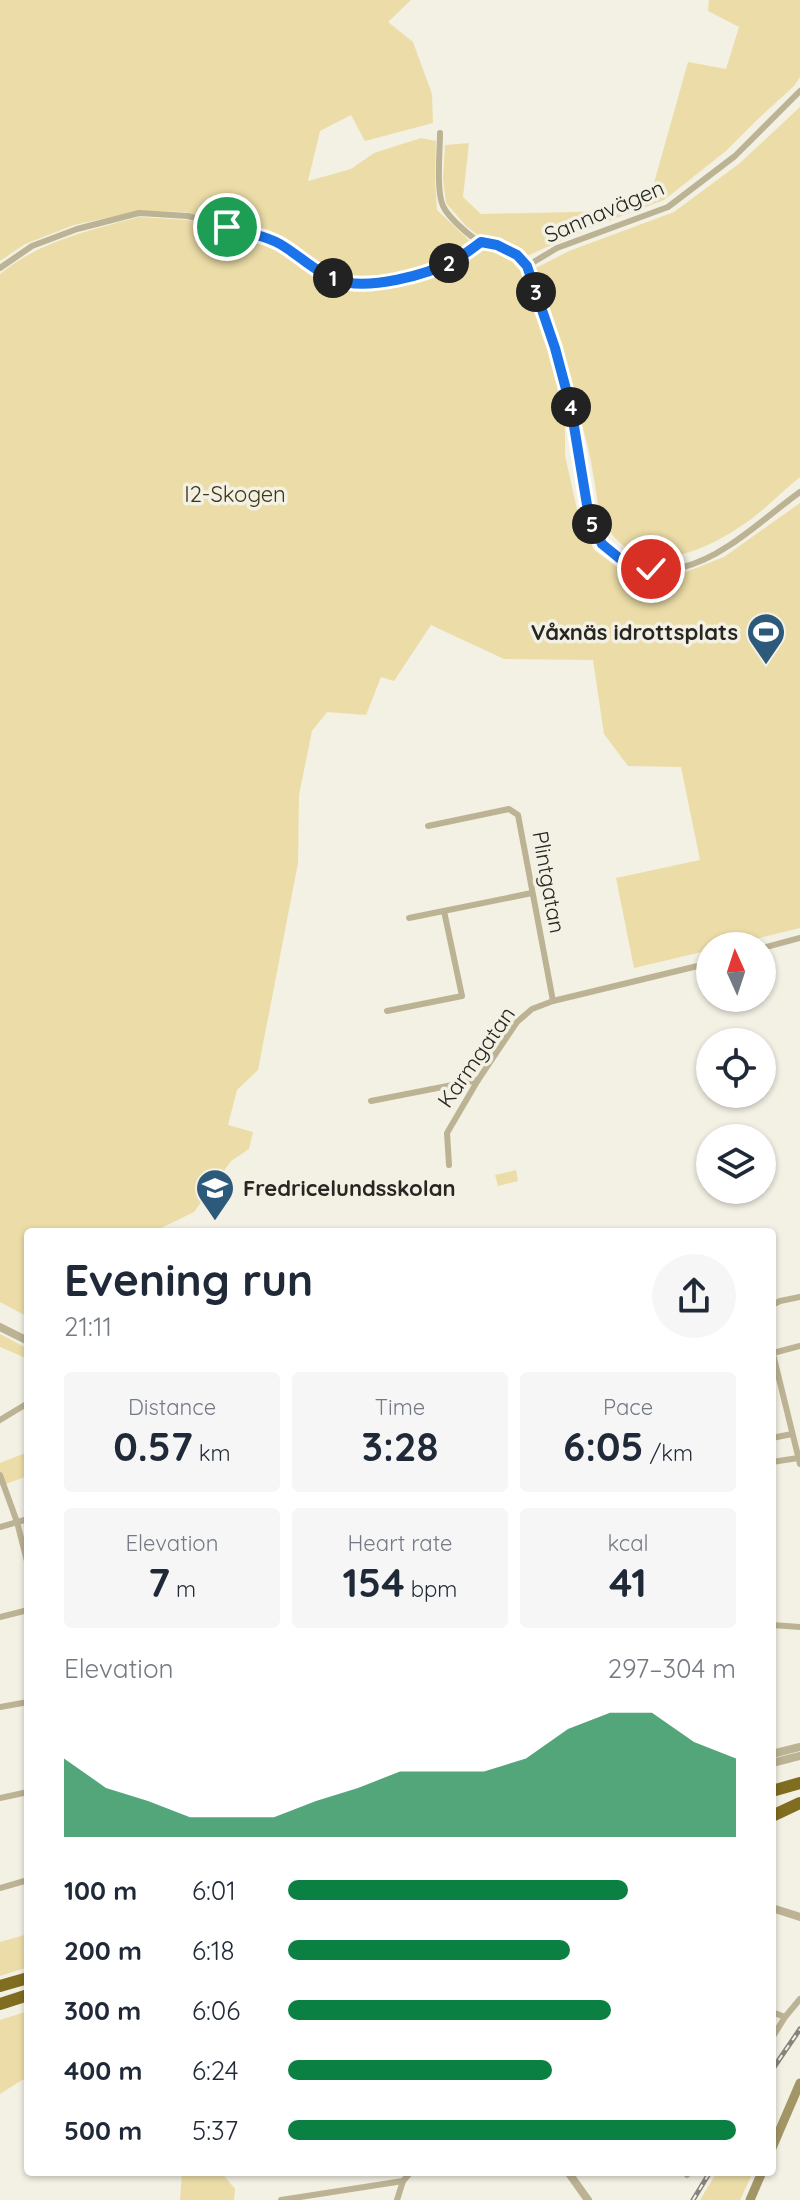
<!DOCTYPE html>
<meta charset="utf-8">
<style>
body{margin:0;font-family:Quicksand,sans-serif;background:#f6f6f7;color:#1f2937;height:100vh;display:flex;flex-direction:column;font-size:30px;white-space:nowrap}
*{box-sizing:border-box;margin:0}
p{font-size:26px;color:#747a83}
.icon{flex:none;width:44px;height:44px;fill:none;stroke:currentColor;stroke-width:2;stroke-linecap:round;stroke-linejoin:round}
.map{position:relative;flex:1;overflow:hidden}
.details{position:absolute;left:24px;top:1228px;width:752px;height:948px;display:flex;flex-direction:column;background:#fff;border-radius:8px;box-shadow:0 2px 6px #0004}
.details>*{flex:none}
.needle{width:52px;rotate:357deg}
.fabs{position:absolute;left:696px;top:932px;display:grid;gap:16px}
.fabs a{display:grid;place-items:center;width:80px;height:80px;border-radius:50%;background:#fff;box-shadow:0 2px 6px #0004;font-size:40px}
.pin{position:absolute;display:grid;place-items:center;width:68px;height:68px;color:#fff;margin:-34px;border:4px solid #fff;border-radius:50%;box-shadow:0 2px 8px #0007}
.km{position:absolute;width:40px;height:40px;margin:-20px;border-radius:50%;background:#222;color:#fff;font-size:22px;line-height:40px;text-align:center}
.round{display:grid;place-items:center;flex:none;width:84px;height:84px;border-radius:42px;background:#f6f6f7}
.summary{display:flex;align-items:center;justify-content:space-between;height:136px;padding:0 40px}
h1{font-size:44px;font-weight:700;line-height:60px}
.metrics{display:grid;grid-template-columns:repeat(3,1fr);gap:12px;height:136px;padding:8px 40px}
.metrics div{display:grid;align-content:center;border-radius:8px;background:#f6f6f7;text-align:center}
.metrics b{font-size:40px;font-weight:700}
.metrics small{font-size:22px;font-weight:400}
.metrics p{font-size:22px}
.chart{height:224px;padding:16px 40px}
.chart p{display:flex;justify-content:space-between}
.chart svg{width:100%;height:144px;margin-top:8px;fill:#0b8043;opacity:.7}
ul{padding:0 40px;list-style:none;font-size:26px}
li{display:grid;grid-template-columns:128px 96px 1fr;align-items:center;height:60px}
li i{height:20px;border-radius:10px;background:#0b8043}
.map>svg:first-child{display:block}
.green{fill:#ecdda8}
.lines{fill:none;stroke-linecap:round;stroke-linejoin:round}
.minor{stroke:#bcb394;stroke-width:6}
.tertiary{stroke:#bcb394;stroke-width:8}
.secondary{stroke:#a39666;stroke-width:9}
.motorway{stroke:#816d1f;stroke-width:12}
.rail-casing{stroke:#86847d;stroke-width:5}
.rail{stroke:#f3f0e4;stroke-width:2;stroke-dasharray:6;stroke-linecap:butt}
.route-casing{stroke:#fff;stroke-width:16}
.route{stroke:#1a73e8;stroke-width:10}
.labels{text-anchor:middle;stroke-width:7;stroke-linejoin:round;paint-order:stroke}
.street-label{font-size:22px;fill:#272622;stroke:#f3f0e4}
.park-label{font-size:22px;fill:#3f3615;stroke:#f3f0e4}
.poi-label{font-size:22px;font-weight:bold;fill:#272622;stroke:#f3f0e4;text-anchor:end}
</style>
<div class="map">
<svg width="800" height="2200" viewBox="0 0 800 2200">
<rect width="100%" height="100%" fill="#f3f0e4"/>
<g class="green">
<polygon points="0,0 411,0 388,22 413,42 432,94 433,123 365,141 351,115 320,131 308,181 351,169 374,153 421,138 436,141 435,181 437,210 472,243 442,263 400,276 358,281 340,278 312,265 263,232 185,212 140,211 74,225 25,244 0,261"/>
<polygon points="709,0 800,0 800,77 794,86 759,118 726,151 664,200 582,231 527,256 503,242 483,239 466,226 446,203 443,179 445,145 469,143 463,197 481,214 620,211 652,190 688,62 726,69 739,27 708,11"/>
<path d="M800 107V477C781 492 764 511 744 524 698 556 630 583 601 515 597 506 597 495 595 485 592 467 589 449 584 432 571 376 553 323 534 269L569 251 674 212 740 163Z"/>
<path d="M139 217 188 220 262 239 280 248 309 271 336 284 359 286 402 282 441 270 463 258 478 248 494 250 517 261 528 288 565 406V455L578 514 594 550 619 568 650 576 686 572 724 557 800 503V928L727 946H710V950L634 968 616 878 700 860 681 767 628 766 604 734 593 660 504 659 431 625 394 681 381 677 366 715 327 712 312 731 299 795 298 863 258 1070 237 1090 228 1125 253 1132 249 1149 231 1161 194 1212 153 1232H28V1317L0 1302V274C40 241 90 230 139 217Z"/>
<polygon points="516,1170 518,1181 498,1186 495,1175"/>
<polygon points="0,1334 28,1349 28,1359 0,1347"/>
<polygon points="28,1452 28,1476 0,1486 0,1463"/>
<polygon points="28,1934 28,1967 0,1976 0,1942"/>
<polygon points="28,2011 28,2080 22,2080 0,2094 0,2020"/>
<polygon points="182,2172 221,2172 235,2189 234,2200 180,2200"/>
<polygon points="717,2172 753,2172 740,2200 700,2200"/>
</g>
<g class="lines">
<g class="minor">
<path d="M440 133C440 151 436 191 443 206 448 217 471 238 482 243 499 249 519 249 528 268 533 279 536 291 540 302 553 338 566 376 572 413 578 450 580 511 601 542 618 568 655 573 683 567 725 557 765 517 800 492"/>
<polyline points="527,266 557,248 668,207 735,156 800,91"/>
<polyline points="0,268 32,246 77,229 139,213 188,216 262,236 279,244 311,267 338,281 358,283 401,279 441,267 459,258 481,242"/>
<polyline points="428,826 509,809 518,815 553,1001"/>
<polyline points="409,918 532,893"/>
<polyline points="762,948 800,938"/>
<polyline points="387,1011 462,996 444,911"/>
<polyline points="371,1101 478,1080"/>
<polyline points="449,1165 447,1133 478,1080 517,1022 532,1009 553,1001 710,963"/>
<polyline points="772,1305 780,1301 800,1297"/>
<polyline points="772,1350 800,1464"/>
<polyline points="773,1353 800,1346"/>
<polyline points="0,1420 28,1403"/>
<polyline points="772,1438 792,1434"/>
<polyline points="772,1462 798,1458"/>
<polyline points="0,1475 17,1522 28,1565"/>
<polyline points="0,1527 28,1519"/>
<polyline points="0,1617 28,1610"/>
<polyline points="772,1625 800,1627"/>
<polyline points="0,1707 28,1702"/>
<polyline points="0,1798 28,1792"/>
<polyline points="0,1888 28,1880"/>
<polyline points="772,2012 785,2017"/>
<polyline points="772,2038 785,2017 800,1999"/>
<polyline points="684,2172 687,2175 689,2172"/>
<polyline points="281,2200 403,2181"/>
<polyline points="397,2200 403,2181 411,2172"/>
</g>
<g class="tertiary">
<polyline points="0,1327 28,1341"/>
<polyline points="772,1754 800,1747"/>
<polyline points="772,1763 800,1756"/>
<polyline points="772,1908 800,1917"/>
<polyline points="568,2172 588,2200"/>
</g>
<g class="secondary">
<polyline points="772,2148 800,2083"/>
<polyline points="750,2200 762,2172"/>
</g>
<g class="motorway">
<polyline points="772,1791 800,1783"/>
<polyline points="772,1816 800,1803"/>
<polyline points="0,1986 28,1978"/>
<polyline points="0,2004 28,1995"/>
</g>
<defs>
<g id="rail">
<polyline points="772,2070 800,2029"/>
<polyline points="693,2200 710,2172"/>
</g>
</defs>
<use href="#rail" class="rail-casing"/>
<use href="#rail" class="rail"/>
</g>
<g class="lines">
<defs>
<path id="route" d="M227 227C244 232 264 235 280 244 299 255 315 272 336 280 368 291 427 275 455 260 464 255 473 248 481 242L497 245 517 255 527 266 555 348 571 408 589 517 602 544 624 562 651 569"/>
</defs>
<use href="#route" class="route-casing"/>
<use href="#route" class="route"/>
</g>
<defs>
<symbol id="stadium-pin" viewBox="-11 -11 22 30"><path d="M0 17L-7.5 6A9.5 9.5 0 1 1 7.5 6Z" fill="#2d5a7a" stroke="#f3f0e4"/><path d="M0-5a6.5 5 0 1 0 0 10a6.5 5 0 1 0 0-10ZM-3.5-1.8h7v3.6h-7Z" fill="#fff"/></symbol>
<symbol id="school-pin" viewBox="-11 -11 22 30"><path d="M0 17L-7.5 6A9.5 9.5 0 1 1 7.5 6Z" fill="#2d5a7a" stroke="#f3f0e4"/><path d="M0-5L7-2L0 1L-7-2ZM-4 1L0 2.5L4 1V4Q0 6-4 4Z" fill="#fff"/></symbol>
</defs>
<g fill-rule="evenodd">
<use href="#stadium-pin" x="744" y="610" width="44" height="60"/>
<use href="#school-pin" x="193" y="1166" width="44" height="60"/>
</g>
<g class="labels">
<g class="street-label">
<text transform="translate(604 211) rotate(-23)" y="8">Sannavägen</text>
<text transform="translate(549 882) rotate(80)" y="8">Plintgatan</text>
<text transform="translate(476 1057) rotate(-55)" y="8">Karmgatan</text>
</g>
<g class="park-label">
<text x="235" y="502">I2-Skogen</text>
</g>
<g class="poi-label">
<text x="738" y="640">Våxnäs idrottsplats</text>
<text x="243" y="1196" text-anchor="start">Fredricelundsskolan</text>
</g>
</g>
</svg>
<div class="fabs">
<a><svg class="needle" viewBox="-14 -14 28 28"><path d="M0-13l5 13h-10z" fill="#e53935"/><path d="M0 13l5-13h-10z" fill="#747a83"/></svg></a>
<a><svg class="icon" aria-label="locate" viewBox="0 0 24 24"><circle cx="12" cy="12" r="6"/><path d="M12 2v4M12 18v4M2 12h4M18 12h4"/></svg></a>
<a><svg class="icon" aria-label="layers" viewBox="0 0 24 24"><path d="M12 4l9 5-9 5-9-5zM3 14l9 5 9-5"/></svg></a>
</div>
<div class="pin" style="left:227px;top:227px;background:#1e9e55"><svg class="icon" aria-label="arrive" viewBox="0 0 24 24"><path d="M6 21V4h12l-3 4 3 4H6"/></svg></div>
<div class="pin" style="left:651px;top:569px;background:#d93025"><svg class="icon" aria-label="check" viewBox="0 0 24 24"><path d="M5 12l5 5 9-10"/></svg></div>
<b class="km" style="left:333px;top:278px">1</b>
<b class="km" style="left:449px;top:263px">2</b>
<b class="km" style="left:536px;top:292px">3</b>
<b class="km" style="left:571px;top:407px">4</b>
<b class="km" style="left:592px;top:524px">5</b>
<section class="details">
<div class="summary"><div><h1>Evening run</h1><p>21:11</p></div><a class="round"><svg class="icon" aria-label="share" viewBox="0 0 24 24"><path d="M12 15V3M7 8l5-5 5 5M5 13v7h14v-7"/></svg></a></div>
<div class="metrics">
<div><p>Distance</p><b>0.57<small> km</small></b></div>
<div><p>Time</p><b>3:28</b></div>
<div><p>Pace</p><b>6:05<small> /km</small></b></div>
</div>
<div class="metrics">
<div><p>Elevation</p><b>7<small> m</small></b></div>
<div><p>Heart rate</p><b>154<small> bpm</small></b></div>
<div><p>kcal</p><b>41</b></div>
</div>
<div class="chart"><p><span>Elevation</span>297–304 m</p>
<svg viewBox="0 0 160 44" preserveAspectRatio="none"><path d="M0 44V20L10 29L20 33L30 38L40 38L50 38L60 33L70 29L80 24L90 24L100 24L110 20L120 11L130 6L140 6L150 15L160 20V44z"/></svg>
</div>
<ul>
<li><b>100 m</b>6:01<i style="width:76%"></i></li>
<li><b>200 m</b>6:18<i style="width:63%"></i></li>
<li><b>300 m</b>6:06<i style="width:72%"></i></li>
<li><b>400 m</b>6:24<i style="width:59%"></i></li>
<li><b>500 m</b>5:37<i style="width:100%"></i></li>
</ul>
</section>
</div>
